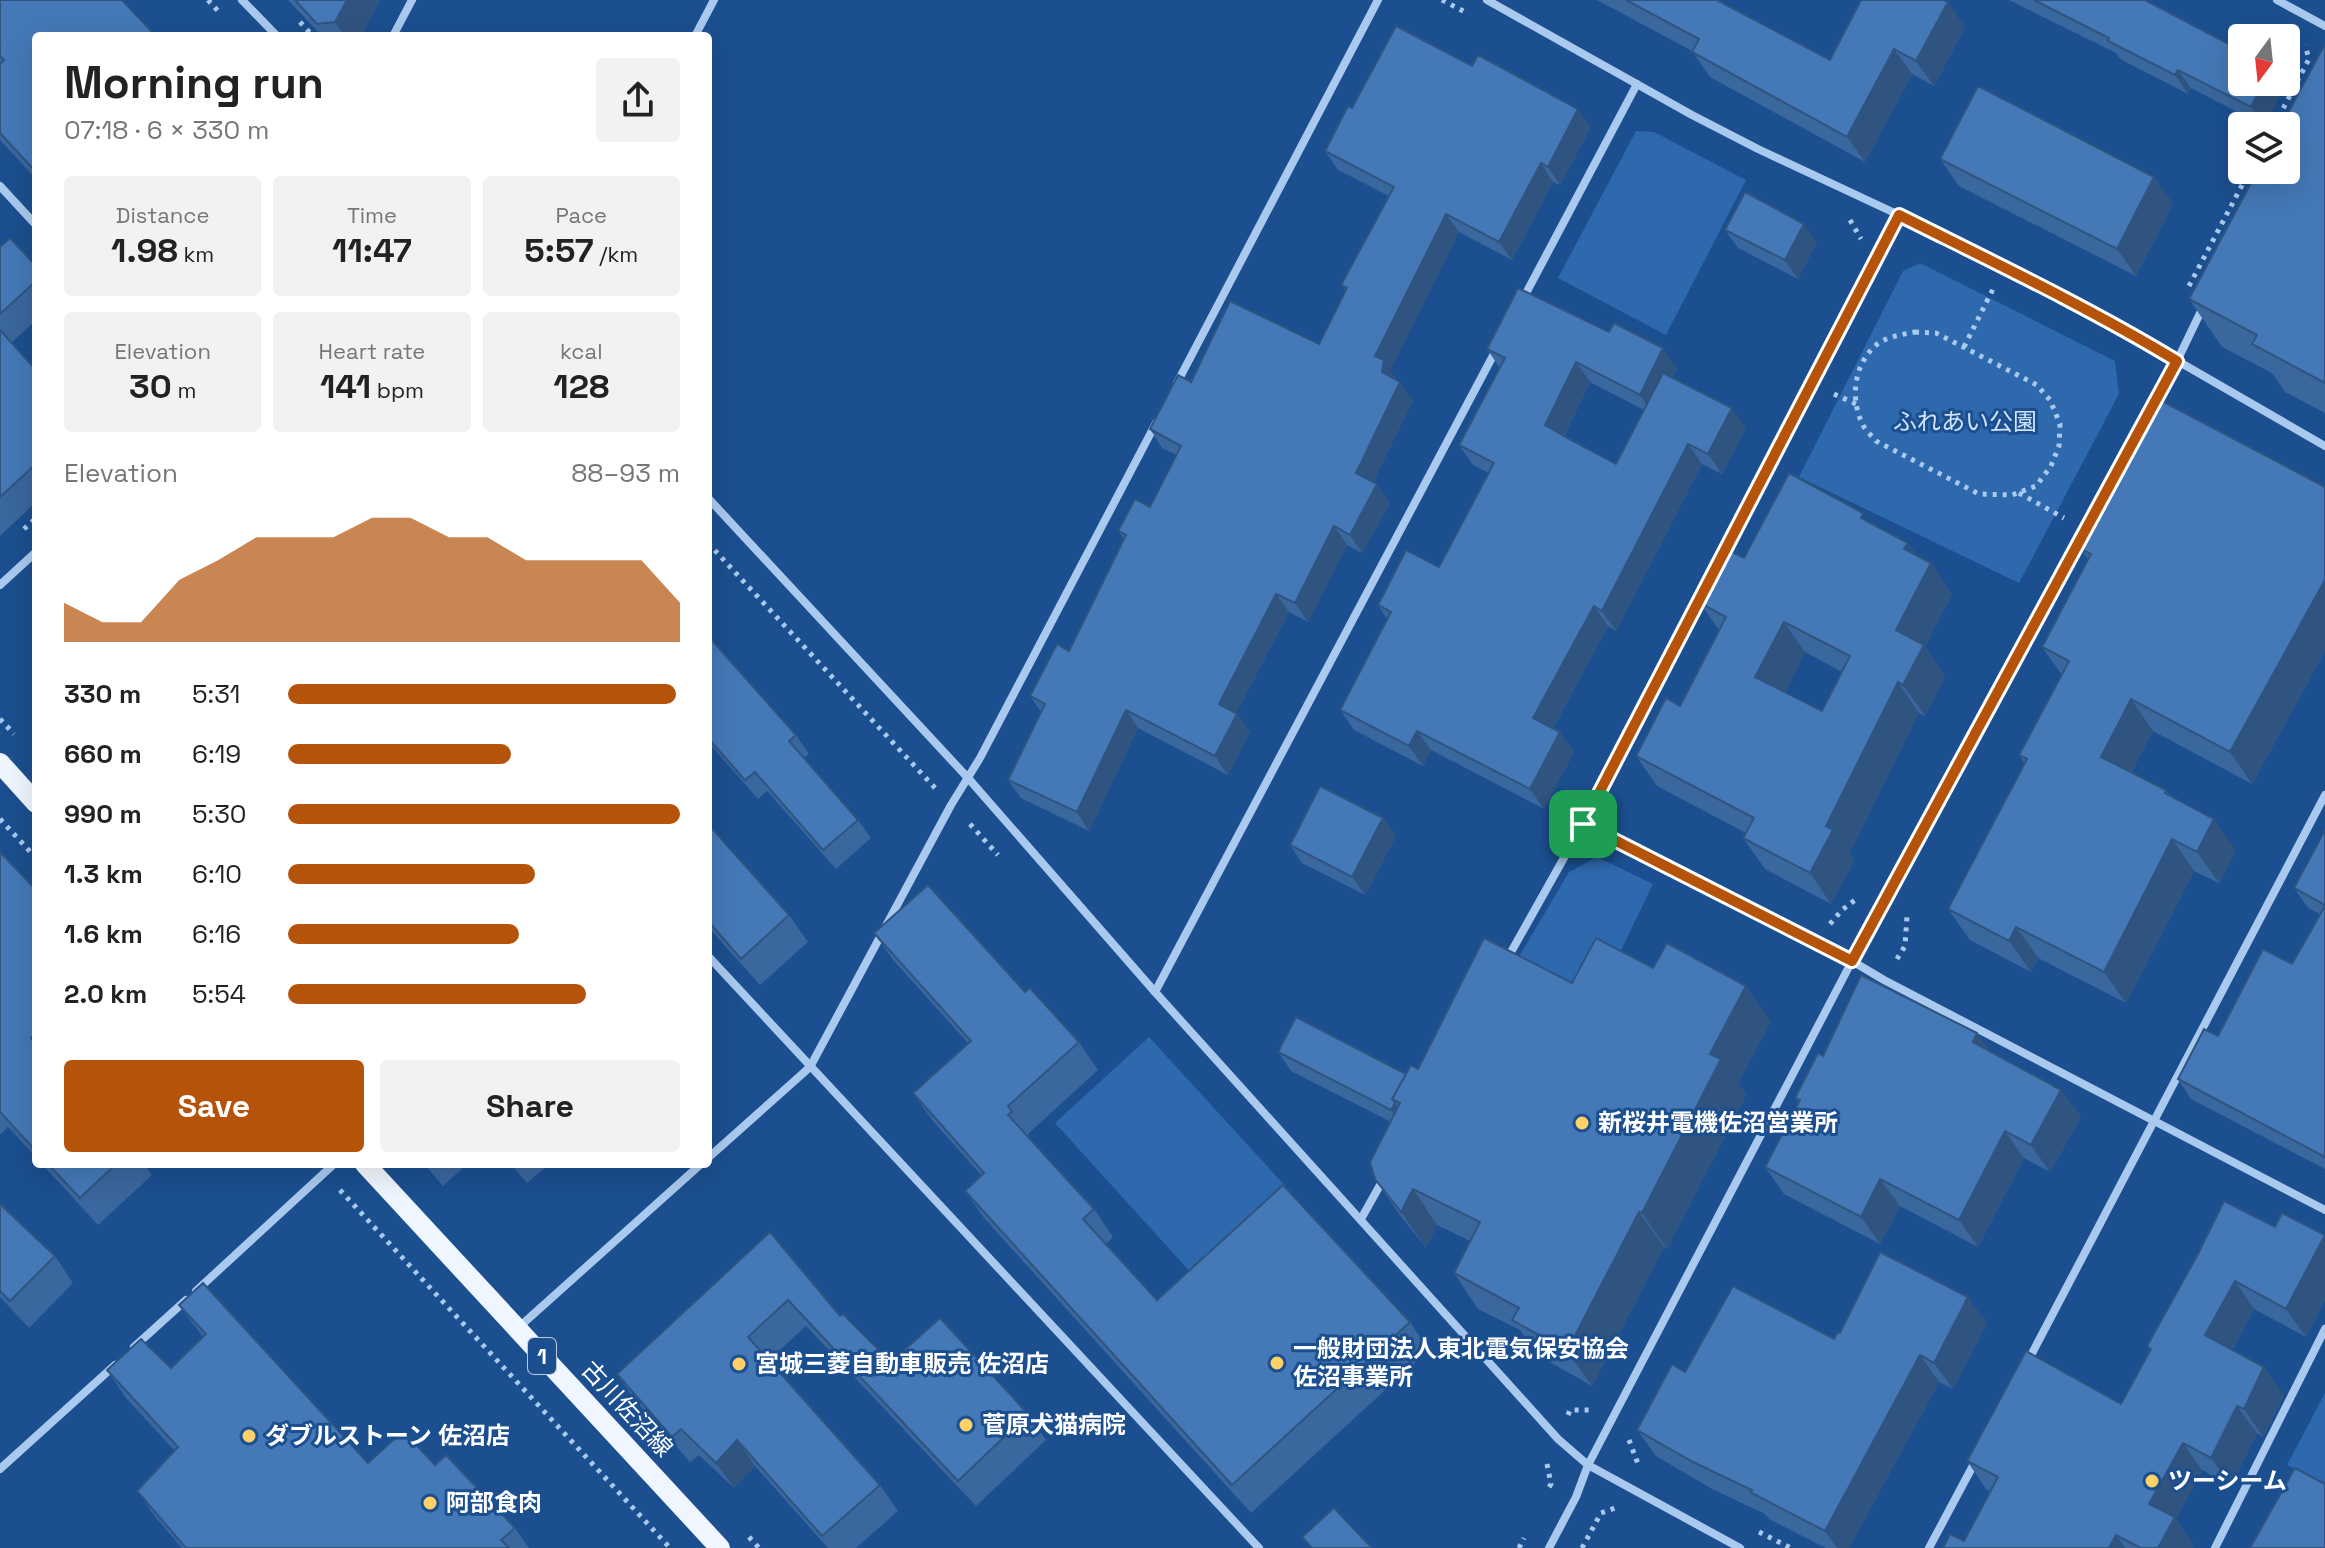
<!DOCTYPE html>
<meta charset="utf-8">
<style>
body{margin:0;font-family:"Space Grotesk","Noto Sans JP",sans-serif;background:#f2f2f2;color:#222;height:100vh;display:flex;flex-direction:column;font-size:30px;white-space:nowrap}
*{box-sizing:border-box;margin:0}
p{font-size:26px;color:#767676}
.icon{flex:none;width:44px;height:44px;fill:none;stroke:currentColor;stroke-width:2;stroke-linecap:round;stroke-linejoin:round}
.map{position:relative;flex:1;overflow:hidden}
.side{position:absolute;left:32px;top:32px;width:680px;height:1136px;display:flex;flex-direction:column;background:#fff;border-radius:8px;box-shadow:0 8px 32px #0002}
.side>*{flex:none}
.needle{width:52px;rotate:195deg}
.fabs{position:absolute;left:2228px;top:24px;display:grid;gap:16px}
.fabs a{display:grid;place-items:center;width:72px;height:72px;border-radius:8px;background:#fff;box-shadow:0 8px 32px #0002;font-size:40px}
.pin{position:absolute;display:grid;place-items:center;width:68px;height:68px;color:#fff;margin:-34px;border-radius:16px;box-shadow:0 4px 12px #0006}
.round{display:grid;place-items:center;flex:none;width:84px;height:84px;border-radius:8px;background:#f2f2f2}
.headline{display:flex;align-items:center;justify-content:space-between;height:136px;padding:0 32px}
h1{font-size:44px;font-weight:600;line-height:60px}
.metrics{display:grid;grid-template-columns:repeat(3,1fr);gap:12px;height:136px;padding:8px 32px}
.metrics div{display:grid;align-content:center;border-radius:8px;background:#f2f2f2;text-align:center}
.metrics b{font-size:34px;font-weight:600}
.metrics small{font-size:22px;font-weight:400}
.metrics p{font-size:22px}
.chart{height:224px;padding:16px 32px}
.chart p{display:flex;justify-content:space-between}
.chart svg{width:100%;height:144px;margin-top:8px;fill:#b45309;opacity:.7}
.primary-button{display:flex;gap:16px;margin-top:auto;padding:16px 32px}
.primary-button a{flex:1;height:92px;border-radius:8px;background:#b45309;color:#fff;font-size:32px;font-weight:600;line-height:92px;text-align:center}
.primary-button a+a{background:#f2f2f2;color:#222}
ul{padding:0 32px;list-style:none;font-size:26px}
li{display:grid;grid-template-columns:128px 96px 1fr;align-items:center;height:60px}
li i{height:20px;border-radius:10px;background:#b45309}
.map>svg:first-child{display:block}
.green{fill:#2e69ad}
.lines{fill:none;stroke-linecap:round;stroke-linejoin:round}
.path{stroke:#a9c9ee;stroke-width:5;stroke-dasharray:4 6;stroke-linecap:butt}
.minor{stroke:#a9c9ee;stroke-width:8}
.primary{stroke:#f0f6ff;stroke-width:20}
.wall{fill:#3a679d;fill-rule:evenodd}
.shaded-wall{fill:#305480}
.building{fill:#4478b7;stroke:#305480;stroke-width:2;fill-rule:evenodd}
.route-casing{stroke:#fff;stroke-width:16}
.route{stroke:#b45309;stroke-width:10}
.poi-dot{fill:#ffd166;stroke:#1b4f8f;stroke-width:3}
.labels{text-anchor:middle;stroke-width:6;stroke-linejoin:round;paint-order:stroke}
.shield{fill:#1b4f8f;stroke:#bbcadd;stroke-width:2}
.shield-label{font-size:22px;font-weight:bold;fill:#fff}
.park-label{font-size:24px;fill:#cfe3fa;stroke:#1b4f8f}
.poi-label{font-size:24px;font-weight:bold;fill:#fff;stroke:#1b4f8f;text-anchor:start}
.street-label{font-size:24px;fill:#fff;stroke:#1b4f8f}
</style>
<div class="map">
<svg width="2325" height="1548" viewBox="0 0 2325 1548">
<rect width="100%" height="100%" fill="#1b4f8f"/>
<g class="green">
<polygon points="1636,131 1654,132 1746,180 1666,335 1558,278"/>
<polygon points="1920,263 2115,361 2119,394 2019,583 1799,477 1903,271"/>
<polygon points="1597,857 1653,884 1594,1006 1514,965 1569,872"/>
<polygon points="1149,1037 1299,1201 1204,1287 1055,1123"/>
<polygon points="2325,1393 2325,1485 2287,1465"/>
</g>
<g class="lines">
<g class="path">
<polyline points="208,0 219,12"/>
<polyline points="1442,0 1467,13"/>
<polyline points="300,22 313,36"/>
<polyline points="2274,126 2309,59 2305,45"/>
<polyline points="1850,220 1861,239"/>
<polyline points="2189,286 2250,170"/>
<path d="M1915 332 1936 333 2037 385 2050 400 2060 424 2059 446 2051 466 2036 486 2012 495 1979 494 1876 441C1873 437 1867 432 1864 427 1850 402 1853 368 1873 348 1883 337 1900 335 1915 332Z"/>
<polyline points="1964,347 1993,289"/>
<polyline points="1834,394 1856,404"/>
<polyline points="2019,493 2064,518"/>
<polyline points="24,529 36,518"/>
<polyline points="708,543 935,788"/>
<polyline points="0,719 14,734"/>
<polyline points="0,819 36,858"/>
<polyline points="970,824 998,855"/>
<polyline points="1830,924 1842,910 1855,900"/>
<polyline points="1897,959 1905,946 1907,916"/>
<polyline points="340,1190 670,1548"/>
<polyline points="1568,1415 1570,1410 1590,1410"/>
<polyline points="1629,1440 1638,1464"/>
<polyline points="1547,1464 1551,1484 1548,1489"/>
<polyline points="1759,1532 1791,1548"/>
<polyline points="749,1537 759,1548"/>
<polyline points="1519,1548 1524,1538"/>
<polyline points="1582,1548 1601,1513 1615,1508"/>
</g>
<g class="minor">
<polyline points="242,0 277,36"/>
<polyline points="1487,0 1692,115 1758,149 1899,215 2143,341 2325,446"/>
<polyline points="2277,0 2325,26"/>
<polyline points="393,36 412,0"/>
<polyline points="695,36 714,0"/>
<polyline points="0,186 36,225"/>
<polyline points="1523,299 1637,84"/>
<polyline points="1177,383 1378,0"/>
<polyline points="708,498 968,778 1155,992 1558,1439 1588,1465 1740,1548"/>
<polyline points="0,585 36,552"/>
<polyline points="1583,824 1852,961 1884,980 2325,1210"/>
<polyline points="708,956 1259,1548"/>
<polyline points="1506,961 1583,824 1899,215"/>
<polyline points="1155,992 1496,350"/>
<polyline points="708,1158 810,1067 951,805 980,758 1156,423"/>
<polyline points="1361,1219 1384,1178"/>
<polyline points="196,1291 334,1164"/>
<polyline points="518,1328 701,1164"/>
<polyline points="134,1347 186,1300"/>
<polyline points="2027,1363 2325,795"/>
<polyline points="0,1469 115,1365"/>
<polyline points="1549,1548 1576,1497 1588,1465 1852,961 2177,361 2203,307"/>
<polyline points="1929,1548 1976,1460"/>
<polyline points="2215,1548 2325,1329"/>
</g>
<g class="primary">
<polyline points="0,763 36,803"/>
<polyline points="365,1164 720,1548"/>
</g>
</g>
<g class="wall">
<polygon points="0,0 36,36 36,179 0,140"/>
<polygon points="288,0 380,0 361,36 322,36"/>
<polygon points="1597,0 1717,0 1830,60 1965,27 1934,86 1912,74 1865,162 1710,77 1692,51"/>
<polygon points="2009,0 2145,0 2242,82 2283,82 2285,85 2264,126 2191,88 2188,94 2120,59 2116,53"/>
<polygon points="2325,44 2325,413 2285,392 2272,373 2222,347 2189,299"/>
<polygon points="1472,66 1591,127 1560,185 1553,182 1512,260 1459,232 1390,370 1396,380 1413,400 1373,482 1377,484 1390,503 1362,553 1347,545 1308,622 1289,612 1236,713 1250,732 1228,775 1138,728 1089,831 1021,798 1008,780 1041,712 1030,696 1069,651 1124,539 1118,531 1150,507 1177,455 1162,448 1150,429 1191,382 1319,344 1346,291 1341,285 1389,196 1338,170 1325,151 1352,108"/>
<polygon points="1940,159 2154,177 2173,204 2136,276 1959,186"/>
<polygon points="1725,230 1817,242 1798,279 1738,248"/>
<polygon points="0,247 36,266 36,320 11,343 36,370 36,502 0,536"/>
<path d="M1487 349 1677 368 1672 378 1746 428 1722 474 1702 464 1616 631 1608 626 1553 728 1574 752 1544 809 1431 750 1423 766 1354 730 1340 710 1387 619 1378 605 1439 567 1489 473 1473 465 1459 445 1500 368ZM1590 382 1644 410 1616 464 1564 436Z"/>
<polygon points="2325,487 2325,651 2252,784 2153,731 2131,773 2166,790 2170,796 2236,850 2219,883 2194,871 2126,1003 2038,958 2031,972 1970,940 1948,909 2025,764 2019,755 2062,675 2042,647 2088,559 2081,549"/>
<path d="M1870 523 1908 543 1917 556 1952 594 1925 646 1945 676 1925 716 1919 713 1849 854 1854 861 1831 904 1765 869 1743 838 1746 833 1657 786 1636 756 1680 706 1719 630 1700 603 1744 558ZM1805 652 1842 672 1822 711 1785 692Z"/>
<polygon points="708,636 796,735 809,754 804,758 858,820 871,838 836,869 767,791 758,799 708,742"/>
<polygon points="1383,818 1396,836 1365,895 1302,863 1290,845"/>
<polygon points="708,824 789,915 808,942 760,985 708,927"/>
<polygon points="2325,830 2325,1169 2191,1099 2178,1079 2218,1036 2292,964 2320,914 2308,908 2294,888"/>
<polygon points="0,852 36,890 36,1157 8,1127 0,1135"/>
<polygon points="874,933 1025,992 1079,1042 1098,1070 1028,1134 1032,1140 1031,1140 1094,1209 1113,1237 1106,1244 1157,1300 1410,1322 1429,1350 1251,1513 984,1218 965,1191 981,1175 932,1120 913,1093 968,1043 894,961"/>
<polygon points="1653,968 1771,1021 1738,1083 1746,1095 1667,1249 1664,1247 1592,1386 1537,1355 1520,1330 1478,1309 1454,1273 1470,1241 1437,1225 1426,1248 1399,1214 1375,1179 1391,1122 1291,1071 1278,1052 1406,1074 1418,1069 1572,983"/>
<polygon points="1990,1051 2061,1090 2081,1117 2050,1172 2024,1158 1978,1247 1900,1206 1880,1244 1784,1194 1765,1167 1799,1103 1795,1098 1823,1056"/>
<polygon points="42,1164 144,1164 152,1175 98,1225"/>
<polygon points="424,1164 467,1164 443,1186"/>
<polygon points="511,1164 549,1164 527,1183"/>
<polygon points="0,1204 55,1256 73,1283 29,1328 0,1297"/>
<polygon points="2275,1227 2325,1235 2325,1300 2306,1337 2254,1309 2232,1350 2284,1395 2263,1437 2257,1433 2231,1486 2202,1470 2176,1519 2194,1545 2192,1548 1943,1548 1964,1541 1990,1491 1986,1489 1967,1461 2121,1404 2150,1351 2147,1346"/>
<polygon points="770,1232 840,1316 891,1362 1028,1414 1046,1440 976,1506 806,1326 769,1360 880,1485 898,1511 856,1548 828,1548 755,1466 734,1488 699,1455 690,1462 635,1400 617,1374"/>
<polygon points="179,1305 368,1463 435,1465 515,1528 529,1548 182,1548 156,1518 137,1491 175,1451 126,1398 107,1370 171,1368 203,1337"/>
<polygon points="1987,1323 1953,1389 1939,1382 1849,1548 1826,1548 1769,1519 1765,1514 1712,1489 1656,1456 1637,1430 1685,1372 1834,1339 1840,1333"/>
</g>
<g class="shaded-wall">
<polygon points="347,0 380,0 361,36 345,36 335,22"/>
<polygon points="1948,2 1965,27 1934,86 1916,61"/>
<polygon points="1894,49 1912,74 1865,162 1847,137"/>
<polygon points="2178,70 2191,88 2188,94 2175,75"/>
<polygon points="2264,82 2283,82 2285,85 2264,126 2251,107"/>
<polygon points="1578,109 1591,127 1560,185 1548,167"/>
<polygon points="1541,163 1553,182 1512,260 1499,242"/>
<polygon points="2154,177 2173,204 2136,276 2117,249"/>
<polygon points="1446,214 1459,232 1390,370 1397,379 1394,391 1382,372 1375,356"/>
<polygon points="1804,224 1817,242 1798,279 1785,260"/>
<polygon points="1663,348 1677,368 1654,415 1640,395"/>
<polygon points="1576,362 1590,382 1559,445 1545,425"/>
<polygon points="1400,382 1413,400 1369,491 1356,473"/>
<polygon points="1732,408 1746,428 1722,474 1708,454"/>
<polygon points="1688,444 1702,464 1616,631 1602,611"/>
<polygon points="1377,484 1390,503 1362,553 1350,535"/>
<polygon points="1334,526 1347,545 1308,622 1295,603"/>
<polygon points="1908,543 1927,570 1931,563 1952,594 1925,646 1945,676 1925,716 1903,685 1896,630 1904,549"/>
<polygon points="2325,580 2325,651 2252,784 2230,752"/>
<polygon points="1276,594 1289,612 1231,723 1219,704"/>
<polygon points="1594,606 1608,626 1547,738 1533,718"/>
<polygon points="1784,622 1805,652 1777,708 1755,677"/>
<polygon points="1898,682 1919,713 1849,854 1854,861 1831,904 1810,873 1826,826"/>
<polygon points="2131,699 2153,731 2123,789 2101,757"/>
<polygon points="1126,710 1138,728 1089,831 1077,812"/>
<polygon points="1237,714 1250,732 1228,775 1215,756"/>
<polygon points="1417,731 1431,750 1423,766 1409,746"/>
<polygon points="1560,732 1574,752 1544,809 1530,789"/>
<polygon points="1383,818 1396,836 1365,895 1352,877"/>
<polygon points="2214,819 2236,850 2219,883 2197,852"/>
<polygon points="2172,839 2194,871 2126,1003 2104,972"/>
<polygon points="2016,927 2038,958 2031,972 2009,941"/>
<polygon points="1746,986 1771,1021 1738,1083 1746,1095 1667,1249 1642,1213 1710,1054"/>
<polygon points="1977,1033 1997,1060 1973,1042"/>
<polygon points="2061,1090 2081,1117 2050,1172 2031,1145"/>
<polygon points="1395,1103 1408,1122 1404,1128 1391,1110"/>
<polygon points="2005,1131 2024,1158 1978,1247 1959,1220"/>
<polygon points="1880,1179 1900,1206 1880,1244 1861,1217"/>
<polygon points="1413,1189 1437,1225 1426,1248 1401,1212"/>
<polygon points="1639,1212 1664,1247 1592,1386 1567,1351"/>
<polygon points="2325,1235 2325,1300 2306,1337 2286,1309"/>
<polygon points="2235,1281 2254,1309 2224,1363 2205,1335"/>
<polygon points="1968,1297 1987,1323 1953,1389 1934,1363"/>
<polygon points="1920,1355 1939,1382 1849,1548 1837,1548 1825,1531"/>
<polygon points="2264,1367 2284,1395 2263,1437 2244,1409"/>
<polygon points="2237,1406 2257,1433 2231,1486 2211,1458"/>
<polygon points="737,1440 755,1466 734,1488 716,1463"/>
<polygon points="2183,1443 2202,1470 2176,1519 2194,1545 2192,1548 2158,1548 2149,1504"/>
<polygon points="2116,1535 2125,1548 2109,1548"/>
</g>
<g class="building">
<polygon points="0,0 122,0 156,36 36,36 36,172 0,133 0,64 4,60 0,56"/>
<polygon points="295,0 347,0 335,22 317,24"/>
<polygon points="1626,0 1717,0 1830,60 1861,0 1944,0 1948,2 1916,61 1894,49 1847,137 1692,52 1699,39"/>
<polygon points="2034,0 2145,0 2242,51 2242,82 2264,82 2251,107 2178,70 2175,75 2108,41 2109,38"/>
<polygon points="1396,26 1472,66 1478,55 1578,109 1548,167 1541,163 1499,242 1446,214 1375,356 1384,360 1382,372 1400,382 1356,473 1377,484 1350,535 1334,526 1295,603 1276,594 1219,704 1237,714 1215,756 1126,710 1077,812 1008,780 1045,704 1030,696 1057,644 1069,651 1126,535 1118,531 1135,499 1150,507 1181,446 1150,429 1178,375 1191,382 1230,301 1319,344 1347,288 1341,285 1394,187 1325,151 1348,106 1352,108"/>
<polygon points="2325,44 2325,383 2252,344 2257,335 2189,299 2258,170 2286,170 2286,126 2281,126"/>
<polygon points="1978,86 2154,177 2117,249 1940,159"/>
<polygon points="1745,192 1804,224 1785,260 1725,230"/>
<polygon points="10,238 36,266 36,281 0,314 0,247"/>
<polygon points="1518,288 1609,332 1614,323 1663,348 1640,395 1576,362 1545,425 1573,441 1616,464 1663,373 1732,408 1708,454 1688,444 1602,611 1594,606 1533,718 1560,732 1530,789 1417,731 1409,746 1340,710 1391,612 1378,605 1406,550 1439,567 1494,463 1459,445 1505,358 1487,349"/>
<polygon points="0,330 36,370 36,464 0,497"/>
<polygon points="2160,400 2325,487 2325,580 2230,752 2131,699 2101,757 2166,790 2165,793 2214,819 2197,852 2172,839 2104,972 2016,927 2009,941 1948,909 2027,759 2019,755 2069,661 2042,647 2091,554 2081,549"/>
<path d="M1789 473 1863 513 1861 518 1908 543 1904 549 1931 563 1896 630 1924 645 1903 685 1898 682 1826 826 1833 830 1810 873 1743 838 1754 818 1636 756 1666 698 1680 706 1726 617 1700 603 1728 550 1744 558ZM1784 622 1850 656 1822 711 1755 677Z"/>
<polygon points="708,636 796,735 789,741 858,820 823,850 755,772 745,780 708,738"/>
<polygon points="1320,786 1383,818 1352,877 1290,845"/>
<polygon points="708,824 789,915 741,959 708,921"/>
<polygon points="2325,830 2325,905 2294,888"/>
<polygon points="0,852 36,890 36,1033 31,1038 36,1044 36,1151 0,1112"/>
<polygon points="928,885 1025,992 1030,988 1079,1042 1008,1106 1012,1112 1008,1115 1094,1209 1083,1219 1157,1300 1283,1185 1410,1322 1232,1485 965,1191 984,1173 913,1093 971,1041 874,933"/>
<polygon points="2325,906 2325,1157 2178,1079 2204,1029 2218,1036 2263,949 2292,964"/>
<polygon points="1484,938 1572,983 1596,938 1653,968 1667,943 1746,986 1710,1054 1721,1059 1642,1213 1639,1212 1567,1351 1512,1320 1519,1308 1454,1273 1480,1222 1413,1189 1401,1212 1375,1179 1370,1162 1400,1103 1392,1099 1411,1065 1418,1069"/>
<polygon points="1861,975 1977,1033 1973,1042 2061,1090 2031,1145 2005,1131 1959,1220 1880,1179 1861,1217 1765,1167 1800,1100 1795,1098 1818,1053 1823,1056"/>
<polygon points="1296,1017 1406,1074 1392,1099 1395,1103 1391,1110 1278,1052"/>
<polygon points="48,1164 116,1164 80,1198"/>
<polygon points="2224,1201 2275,1227 2282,1213 2325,1235 2286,1309 2235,1281 2205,1335 2264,1367 2244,1409 2237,1406 2211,1458 2183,1443 2149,1504 2175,1517 2158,1548 2141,1548 2116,1535 2109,1548 1943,1548 1950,1534 1964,1541 1998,1477 1967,1461 2026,1351 2121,1404 2151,1349 2147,1346 2198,1254"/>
<polygon points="0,1204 55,1256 10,1301 0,1291"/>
<polygon points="770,1232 840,1316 843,1314 891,1362 940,1318 1028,1414 958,1481 788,1300 748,1337 880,1485 822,1536 737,1440 716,1463 681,1429 672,1437 617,1374"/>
<polygon points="1880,1252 1968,1297 1934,1363 1920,1355 1825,1531 1750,1492 1752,1490 1693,1462 1637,1430 1672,1364 1685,1372 1733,1286 1834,1339 1838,1332 1840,1333"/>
<polygon points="203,1283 368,1463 403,1431 435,1465 446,1455 515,1528 501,1540 509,1548 186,1548 137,1491 178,1447 107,1370 141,1339 171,1368 206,1334 179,1305"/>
<polygon points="2295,1468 2325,1484 2325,1548 2250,1548"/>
<polygon points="1334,1508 1372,1548 1312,1548 1302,1537"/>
</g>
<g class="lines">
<defs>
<path id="route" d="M1899 215C1993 262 2088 307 2177 361L1852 961 1583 824Z"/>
</defs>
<use href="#route" class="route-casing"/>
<use href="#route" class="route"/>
</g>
<g class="poi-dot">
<circle cx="1582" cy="1123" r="8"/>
<circle cx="1277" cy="1363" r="8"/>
<circle cx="739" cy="1364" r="8"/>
<circle cx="966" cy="1425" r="8"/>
<circle cx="249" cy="1436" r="8"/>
<circle cx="2152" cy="1481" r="8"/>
<circle cx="430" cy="1503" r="8"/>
</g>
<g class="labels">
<rect class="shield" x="528" y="1338" width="28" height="36" rx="6"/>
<g class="shield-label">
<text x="542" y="1364">1</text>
</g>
<g class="park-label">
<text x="1965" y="430">ふれあい公園</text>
</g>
<g class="poi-label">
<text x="1598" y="1131">新桜井電機佐沼営業所</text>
<text x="1293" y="1357">一般財団法人東北電気保安協会<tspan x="1293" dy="28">佐沼事業所</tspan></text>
<text x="755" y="1372">宮城三菱自動車販売 佐沼店</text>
<text x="982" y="1433">菅原犬猫病院</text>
<text x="265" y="1444">ダブルストーン 佐沼店</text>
<text x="2168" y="1489">ツーシーム</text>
<text x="446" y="1511">阿部食肉</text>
</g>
<g class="street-label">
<text transform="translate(627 1409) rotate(47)" y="8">古川佐沼線</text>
</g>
</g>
</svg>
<div class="fabs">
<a><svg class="needle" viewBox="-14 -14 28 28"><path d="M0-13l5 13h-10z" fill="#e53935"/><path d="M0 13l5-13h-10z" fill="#767676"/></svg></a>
<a><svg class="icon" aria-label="layers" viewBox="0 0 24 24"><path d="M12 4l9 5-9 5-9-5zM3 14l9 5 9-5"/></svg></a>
</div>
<div class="pin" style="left:1583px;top:824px;background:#1e9e55"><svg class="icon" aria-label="arrive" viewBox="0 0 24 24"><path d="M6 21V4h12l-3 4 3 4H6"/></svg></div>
<section class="side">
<div class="headline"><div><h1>Morning run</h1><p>07:18 · 6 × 330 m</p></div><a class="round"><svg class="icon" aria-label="share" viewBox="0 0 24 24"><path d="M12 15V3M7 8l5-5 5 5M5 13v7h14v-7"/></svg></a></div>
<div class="metrics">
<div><p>Distance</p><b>1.98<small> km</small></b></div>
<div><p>Time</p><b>11:47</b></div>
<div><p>Pace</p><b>5:57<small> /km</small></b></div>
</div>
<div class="metrics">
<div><p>Elevation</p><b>30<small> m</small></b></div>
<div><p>Heart rate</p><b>141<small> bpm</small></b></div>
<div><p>kcal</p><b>128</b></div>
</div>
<div class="chart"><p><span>Elevation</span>88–93 m</p>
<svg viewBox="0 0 160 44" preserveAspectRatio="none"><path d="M0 44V32L10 38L20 38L30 25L40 19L50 12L60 12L70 12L80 6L90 6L100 12L110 12L120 19L130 19L140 19L150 19L160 32V44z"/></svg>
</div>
<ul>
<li><b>330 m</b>5:31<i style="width:99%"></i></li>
<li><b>660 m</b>6:19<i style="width:57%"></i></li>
<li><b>990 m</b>5:30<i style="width:100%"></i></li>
<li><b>1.3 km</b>6:10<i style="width:63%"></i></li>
<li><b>1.6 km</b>6:16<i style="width:59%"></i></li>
<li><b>2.0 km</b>5:54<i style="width:76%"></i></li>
</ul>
<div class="primary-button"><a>Save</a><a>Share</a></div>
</section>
</div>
